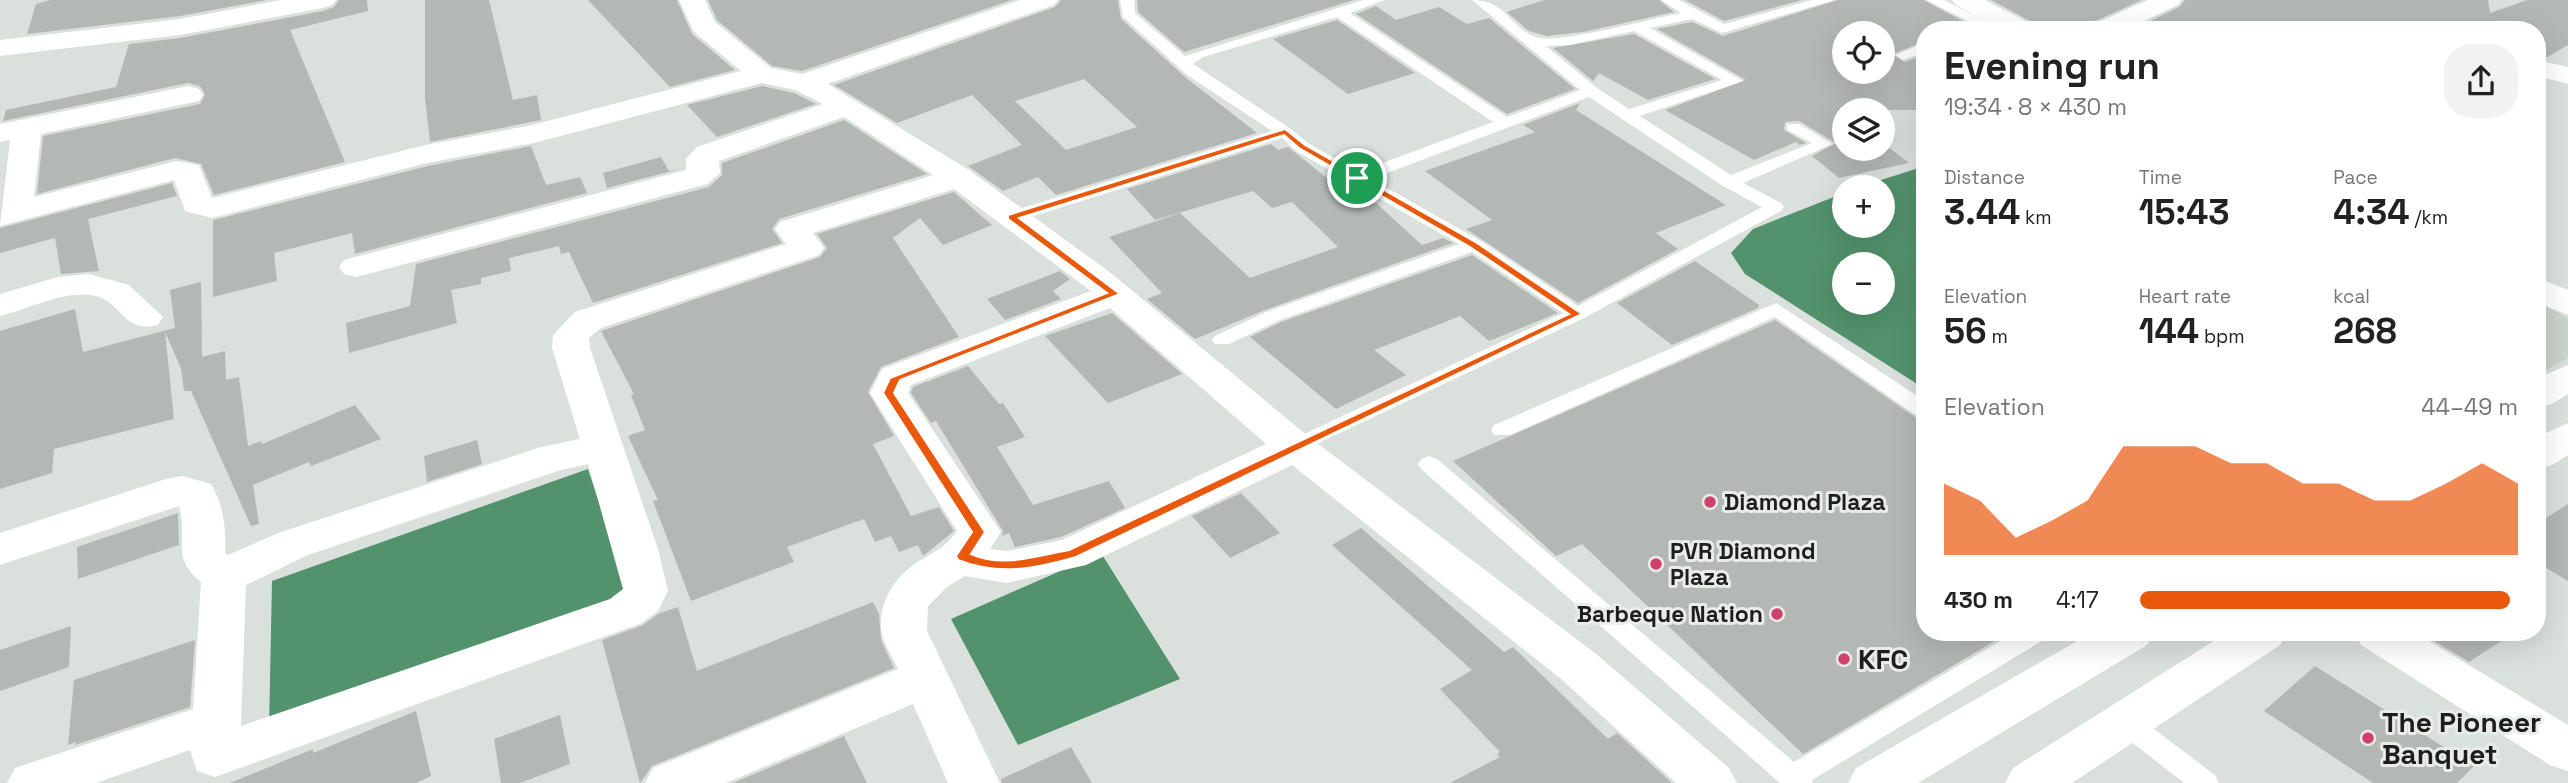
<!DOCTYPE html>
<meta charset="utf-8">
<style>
body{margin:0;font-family:"Space Grotesk",sans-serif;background:#f2f2f2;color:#222;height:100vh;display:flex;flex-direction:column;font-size:26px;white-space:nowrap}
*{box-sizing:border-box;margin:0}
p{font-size:23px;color:#767676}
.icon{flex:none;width:38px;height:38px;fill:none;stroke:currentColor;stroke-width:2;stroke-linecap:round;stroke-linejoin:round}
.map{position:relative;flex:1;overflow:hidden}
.side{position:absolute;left:1916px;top:21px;width:630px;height:620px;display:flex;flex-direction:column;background:#fff;border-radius:28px;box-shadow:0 7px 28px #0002}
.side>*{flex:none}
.controls{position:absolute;left:1832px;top:21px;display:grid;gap:14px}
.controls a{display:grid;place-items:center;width:63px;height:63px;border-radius:50%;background:#fff;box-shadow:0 7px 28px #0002;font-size:35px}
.pin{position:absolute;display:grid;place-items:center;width:60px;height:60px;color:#fff;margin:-30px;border:4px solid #fff;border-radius:50%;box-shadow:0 2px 7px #0007}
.round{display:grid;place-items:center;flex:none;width:74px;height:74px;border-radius:28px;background:#f2f2f2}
.overview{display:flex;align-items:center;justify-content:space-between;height:119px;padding:0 28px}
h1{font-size:38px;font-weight:700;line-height:52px}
.metrics{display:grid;grid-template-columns:repeat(3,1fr);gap:10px;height:119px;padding:7px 28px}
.metrics div{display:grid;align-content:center}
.metrics b{font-size:35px;font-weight:700}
.metrics small{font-size:19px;font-weight:400}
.metrics p{font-size:19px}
.chart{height:196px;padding:14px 28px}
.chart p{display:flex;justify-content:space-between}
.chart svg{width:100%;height:126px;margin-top:7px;fill:#ea580c;opacity:.7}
ul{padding:0 28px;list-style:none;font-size:23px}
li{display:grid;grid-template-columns:112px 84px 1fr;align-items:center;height:52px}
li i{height:18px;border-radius:9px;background:#ea580c}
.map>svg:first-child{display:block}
.built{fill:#c8d3cb}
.water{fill:#52926c;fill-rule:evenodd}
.building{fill:#b3b8b5;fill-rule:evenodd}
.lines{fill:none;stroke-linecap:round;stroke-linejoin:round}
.service{fill:#fff;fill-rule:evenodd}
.minor{fill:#fff;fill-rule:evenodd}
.tertiary{fill:#fff;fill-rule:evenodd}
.primary{fill:#fff;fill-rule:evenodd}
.route{fill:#ea580c;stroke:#fff;stroke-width:2;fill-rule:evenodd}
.poi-dot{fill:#cf416b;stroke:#e8ede9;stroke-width:2.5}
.labels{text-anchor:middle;stroke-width:6;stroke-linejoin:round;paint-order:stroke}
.poi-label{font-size:23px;font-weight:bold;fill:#1d1e1d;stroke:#e8ede9;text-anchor:start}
.near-poi-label{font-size:28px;font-weight:bold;fill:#1d1e1d;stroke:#e8ede9;text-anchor:start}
</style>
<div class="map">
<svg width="2568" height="783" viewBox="0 0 2568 783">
<rect width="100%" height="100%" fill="#dae0dc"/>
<polygon class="built" points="2538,302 2568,318 2568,358 2538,375"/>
<g class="water">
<path d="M1925 166V389L1745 274 1731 253 1753 229 1844 193V226H1883V187H1859ZM1844 264H1883V303H1844Z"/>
<polygon points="588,469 631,600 269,729 272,581"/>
<polygon points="1101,553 1180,679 1018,745 951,619"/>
</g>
<g class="building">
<polygon points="50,0 267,0 180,16 27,34 36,4"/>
<polygon points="339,0 367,0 368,11 290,30 345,162 214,195 201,164 175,158 37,194 43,136 200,104 205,94 200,86 188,83 3,121 6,110 116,87 129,44 180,38 323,11 334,7"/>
<polygon points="425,0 489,0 513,100 537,95 541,120 430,142 425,98"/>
<polygon points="588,0 677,0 692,34 735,70 670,87"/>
<polygon points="708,0 1012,0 802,71 772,66 717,20"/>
<path d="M1061 0H1118L1121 19 1185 77 1257 133 1056 195 1038 177 1003 191 968 166 1022 145 972 95 897 123 834 85 1055 7ZM1084 79 1137 127 1066 150 1015 101Z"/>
<polygon points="1137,0 1354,0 1184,52 1138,12"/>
<polygon points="1544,0 1659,0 1674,12 1583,32 1547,36 1529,31 1507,12"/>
<polygon points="1685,0 1802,0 1724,21"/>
<path d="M1838 0H1924L1979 30H1925V41L1893 54 1904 62 1925 55V110H1840L1844 114V149H1883V143L1909 163 1839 178 1812 156 1836 143 1799 121 1785 122 1784 130 1806 143 1799 145 1796 142 1754 160 1665 110 1746 80 1657 29 1692 22 1723 36ZM1844 33H1883V72H1844Z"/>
<polygon points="1991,0 2142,0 2093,22 2088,30 2037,30 2032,22"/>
<polygon points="2185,0 2488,0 2490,13 2527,0 2568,0 2568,45 2544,59 2538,58 2538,30 2414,30 2402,25 2388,30 2132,30 2179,7"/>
<polygon points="1376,6 1396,20 1439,7 1467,24 1489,18 1575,89 1507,114 1356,14"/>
<polygon points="1337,20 1415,73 1348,94 1273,39"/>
<polygon points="1634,34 1715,79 1648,100 1599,73 1593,81 1553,48"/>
<polygon points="762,86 794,93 816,104 717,137 687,105"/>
<polygon points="1580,103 1576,110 1726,205 1656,233 1678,249 1578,303 1466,229 1492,220 1425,171 1535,132 1523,125"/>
<polygon points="844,120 927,174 779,219 772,229 782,243 593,303 569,252 561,254 559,246 509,258 511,271 481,278 481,284 451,290 457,323 349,353 346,323 410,306 416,264 709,187 722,175 722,163"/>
<polygon points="1271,144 1278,150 1288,147 1363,207 1376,203 1422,245 1443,238 1453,243 1265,310 1195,339 1147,299 1162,293 1109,237 1180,213 1250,278 1338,247 1292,202 1272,208 1253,191 1155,220 1127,189"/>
<polygon points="531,146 546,185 580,177 587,193 355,254 352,233 274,253 277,281 213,297 213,220 428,166"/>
<polygon points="661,157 669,171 683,168 607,188 603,173"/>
<polygon points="172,183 177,196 88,219 99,271 61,274 55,238 0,253 0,228"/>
<polygon points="954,192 992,225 943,245 920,218 893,238 959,337 881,367 868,392 894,436 873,444 911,516 939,507 954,531 923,556 918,545 899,552 891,536 875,542 864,519 787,547 794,562 691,601 653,501 658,500 628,436 645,430 631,395 634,394 601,331 820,257 827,248 817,234"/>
<polygon points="1472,255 1558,313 1489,341 1460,316 1374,350 1406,375 1336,409 1250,337 1281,322"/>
<polygon points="1695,261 1759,305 1758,308 1672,345 1617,303"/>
<polygon points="1060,271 1070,279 1053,291 1061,299 1005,320 987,299"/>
<polygon points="201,282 202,357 225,351 226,380 239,377 248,446 261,441 262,444 355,405 381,439 311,466 309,462 253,485 259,524 251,526 191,391 184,391 181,368 165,332 174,419 54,449 52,473 0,489 0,331 75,309 83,352 175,328 170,290"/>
<polygon points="1112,313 1182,374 1108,403 1045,336"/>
<polygon points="1775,320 1925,424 1925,632 2010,632 1803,754 1582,544 1556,556 1453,461"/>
<polygon points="968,366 999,404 1003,403 1025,437 997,447 1033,505 1109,481 1125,508 1061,537 1015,547 1009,533 1002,536 1003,531 936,421 931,423 911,393 913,387"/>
<polygon points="477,440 482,464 427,482 424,456"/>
<polygon points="1241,493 1280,533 1230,558 1192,516"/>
<polygon points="2568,504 2568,581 2538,563 2538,523"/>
<polygon points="178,513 179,545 78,579 77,547"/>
<polygon points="1361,528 1504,652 1513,647 1608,739 1617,733 1672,783 1450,783 1500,757 1497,754 1500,752 1440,689 1472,670 1332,545"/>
<polygon points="873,602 879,614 881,640 894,668 652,766 640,783 602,640 643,625 658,614 678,607 697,671"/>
<polygon points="71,626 69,667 0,691 0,650"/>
<polygon points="2419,632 2515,632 2469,662"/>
<polygon points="195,640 190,707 75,745 76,742 68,745 74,680"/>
<polygon points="2315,666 2474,766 2457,783 2373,783 2264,711"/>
<polygon points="416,711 431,776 416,783 230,783 313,749 313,753"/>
<polygon points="560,715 570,764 520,783 501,783 494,739"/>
<polygon points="844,736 867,783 733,783"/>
<polygon points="1071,747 1092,783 1002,783 1001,779"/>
</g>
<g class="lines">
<g class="service">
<path d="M1120 0H1134L1135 13 1185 56 1363 0H1385L1350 13 1507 117 1580 90 1472 0C1507 0 1511 29 1536 37 1557 45 1653 18 1681 13L1661 0H1679L1724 24 1812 0H1835L1722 33 1692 19 1650 28 1743 81 1640 116 1731 175 1812 143 1787 130V124H1799L1833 144 1743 183 1781 203 1784 207 1781 211 1584 318 1295 454 1287 452 1284 447 1287 442 1563 313 1472 252 1280 320 1229 344H1215L1212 340 1215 336 1266 312 1459 244 1296 151 1282 138 1018 221H1006L1003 217 1006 213 1272 131 1187 75 1123 17ZM1337 17 1493 122 1358 172 1308 143 1291 129 1193 64 1203 57ZM1634 31 1722 80 1629 109 1597 88 1546 46 1570 45ZM1589 97 1723 186 1762 207 1578 306 1481 241 1371 179Z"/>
<polygon points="1926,0 1944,0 1993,25 1986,29 1981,28"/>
<polygon points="1925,43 1925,52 1903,60 1895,55"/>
<polygon points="1776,303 1925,401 1925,418 1917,416 1775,317 1510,435 1494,435 1491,430 1494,425"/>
<polygon points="1429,456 1437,459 1794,762 2016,632 2049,632 2045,639 1812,780 1813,783 1780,783 1421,469 1418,464 1421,459"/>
<polygon points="2125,711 2134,714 2215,775 2219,783 2184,783 2116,730 2112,722 2116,714"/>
</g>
<g class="minor">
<polygon points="281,0 336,0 332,5 323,8 180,35 0,56 0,40 180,19"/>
<path d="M679 0H705L715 22 771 68 802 74 1020 0H1058L1054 5 828 84 969 170 1111 273 1309 437 1595 653 1729 768 1737 783H1676L1561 679 1292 465 1086 565 1007 583 965 576 947 587 928 606 927 631 1000 783H948L913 704 726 783H645L653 768 898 669C893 658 882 642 881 629 879 601 895 576 919 561 934 552 946 547 957 531L870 393 882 369 1091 291 954 189 813 233 824 248 819 255 601 328 589 338 590 348 658 549 668 591 658 611 642 623 215 777 197 771 190 750 96 783H7L15 768 193 709 201 582C169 555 189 542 179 506L0 565V533L166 479 183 476 211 484C224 506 226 527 225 553L228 555 278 533 541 447 580 439 552 348 553 335 575 312 786 244 775 229 780 222 933 175 844 117 719 161 720 173 708 184 356 277 344 274 339 267 344 260 686 170V159L697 147 823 104 795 90 762 83 534 143 427 163 212 218 185 211 174 180 0 226 10 140 0 142V124L189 86 199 89 203 95 199 101 41 134 34 197 176 161 199 165 212 198 426 145 532 125 741 71 694 32ZM1110 308 1266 444 1062 540 1007 551 990 549 1001 532 908 393 911 385ZM588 464 623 589 610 599 241 726 246 585 308 555 561 470Z"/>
<polygon points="2148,0 2182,0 2178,5 2125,30 2090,30 2094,24"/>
<polygon points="2538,60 2568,67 2568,84 2538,76"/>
<path d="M89 274 129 285 163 317 158 325C121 334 122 299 91 295 61 291 29 309 0 316V294L58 277Z"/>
<polygon points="2354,632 2414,632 2568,725 2568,771 2550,765 2361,645"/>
</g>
<g class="tertiary">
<polygon points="1952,0 1985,0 2031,24 2035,30 2001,30 1956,5"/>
<polygon points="2538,278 2568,290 2568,315 2538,303"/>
</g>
<g class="primary">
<polygon points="2568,365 2568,394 2552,404 2538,407 2538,378"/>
<polygon points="2568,423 2568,455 2552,465 2538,469 2538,437"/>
<polygon points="2093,632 2154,632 2147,645 1918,783 1848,783 1856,768"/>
<polygon points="2228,632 2287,632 2280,645 2072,783 2005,783 2013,768"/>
</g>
</g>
<path class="route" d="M1285 129 1305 145 1477 243 1582 314 1076 557C1035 569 998 576 958 560L956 556 972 532 883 393 890 378 1107 293 1008 219V215ZM1284 135 1299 148 1470 247 1569 314 1069 550C1036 556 1003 568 971 554L985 532 894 393 900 380 1120 294 1019 218Z"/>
<g class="poi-dot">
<circle cx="1710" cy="502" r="7"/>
<circle cx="1656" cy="564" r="7"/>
<circle cx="1777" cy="614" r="7"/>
<circle cx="1844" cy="659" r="7"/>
<circle cx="2368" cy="738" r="7"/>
</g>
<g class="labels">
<g class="poi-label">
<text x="1724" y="510">Diamond Plaza</text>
<text x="1670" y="559">PVR Diamond<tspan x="1670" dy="26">Plaza</tspan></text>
<text x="1763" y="622" text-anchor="end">Barbeque Nation</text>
</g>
<g class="near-poi-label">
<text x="1858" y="669">KFC</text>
<text x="2382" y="732">The Pioneer<tspan x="2382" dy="32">Banquet</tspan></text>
</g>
</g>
</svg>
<div class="controls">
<a><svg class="icon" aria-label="locate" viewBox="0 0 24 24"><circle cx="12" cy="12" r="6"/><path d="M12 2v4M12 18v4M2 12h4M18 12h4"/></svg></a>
<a><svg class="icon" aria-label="layers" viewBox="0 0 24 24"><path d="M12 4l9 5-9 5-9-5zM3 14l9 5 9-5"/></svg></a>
<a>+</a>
<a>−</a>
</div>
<div class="pin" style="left:1357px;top:178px;background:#1e9e55"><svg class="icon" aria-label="arrive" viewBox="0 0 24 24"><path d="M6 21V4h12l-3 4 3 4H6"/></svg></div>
<section class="side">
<div class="overview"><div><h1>Evening run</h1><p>19:34 · 8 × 430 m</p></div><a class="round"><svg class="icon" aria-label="share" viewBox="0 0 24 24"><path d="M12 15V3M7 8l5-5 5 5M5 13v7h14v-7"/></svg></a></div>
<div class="metrics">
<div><p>Distance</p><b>3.44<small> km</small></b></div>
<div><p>Time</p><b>15:43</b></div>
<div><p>Pace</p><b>4:34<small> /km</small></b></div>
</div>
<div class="metrics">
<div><p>Elevation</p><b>56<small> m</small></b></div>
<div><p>Heart rate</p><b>144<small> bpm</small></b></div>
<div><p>kcal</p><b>268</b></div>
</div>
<div class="chart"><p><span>Elevation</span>44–49 m</p>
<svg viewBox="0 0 160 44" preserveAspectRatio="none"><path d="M0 44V19L10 25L20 38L30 32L40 25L50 6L60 6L70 6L80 12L90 12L100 19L110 19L120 25L130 25L140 19L150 12L160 19V44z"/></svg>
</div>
<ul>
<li><b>430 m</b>4:17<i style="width:98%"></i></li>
</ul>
</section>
</div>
